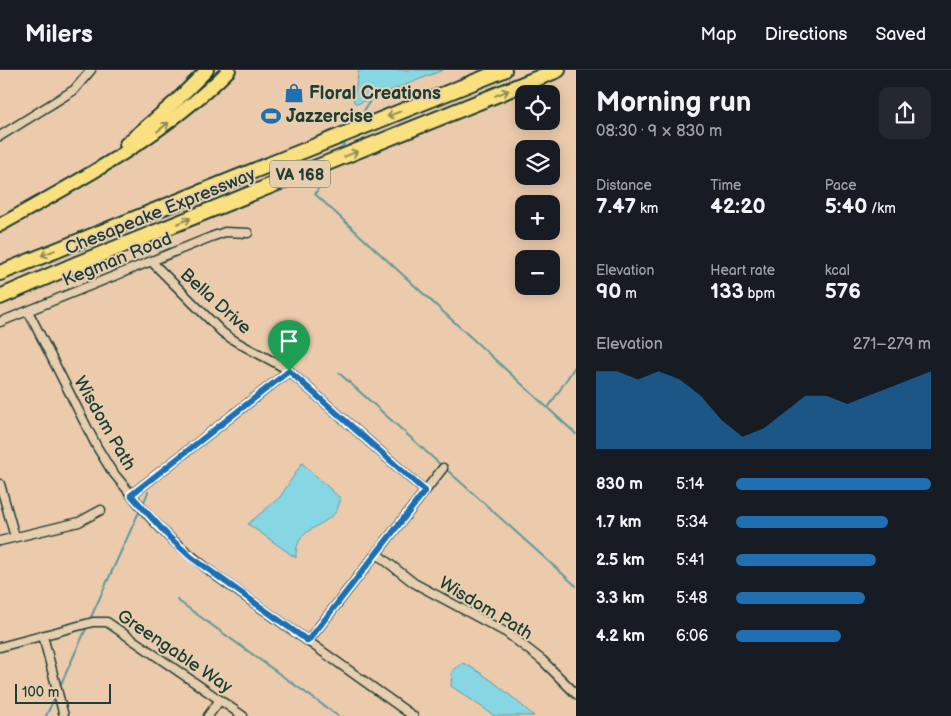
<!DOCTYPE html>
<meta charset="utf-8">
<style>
body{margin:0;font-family:"Balsamiq Sans",sans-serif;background:#242831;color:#f1f3f6;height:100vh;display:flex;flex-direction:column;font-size:19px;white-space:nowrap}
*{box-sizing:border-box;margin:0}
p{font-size:16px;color:#9ea1a6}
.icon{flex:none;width:28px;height:28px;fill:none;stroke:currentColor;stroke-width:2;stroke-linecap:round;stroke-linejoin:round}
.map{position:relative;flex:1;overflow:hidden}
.drawer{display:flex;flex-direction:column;background:#171b24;width:375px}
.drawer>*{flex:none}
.buttons{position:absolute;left:515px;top:15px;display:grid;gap:10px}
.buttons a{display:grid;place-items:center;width:45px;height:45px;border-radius:10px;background:#171b24;box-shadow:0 2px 12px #0003;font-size:25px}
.scale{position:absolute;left:15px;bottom:12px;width:96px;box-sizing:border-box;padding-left:5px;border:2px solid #1f3d34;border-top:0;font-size:14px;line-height:18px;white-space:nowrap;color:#1f3d34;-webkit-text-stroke:4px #e6ceae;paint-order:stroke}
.pin{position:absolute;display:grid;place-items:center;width:42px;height:42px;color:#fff;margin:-51px -21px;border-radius:50% 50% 50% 0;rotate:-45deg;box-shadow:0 0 5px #0007}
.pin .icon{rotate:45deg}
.round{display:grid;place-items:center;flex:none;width:52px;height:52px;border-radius:10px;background:#242831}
.overview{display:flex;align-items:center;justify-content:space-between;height:85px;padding:0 20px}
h1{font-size:28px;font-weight:700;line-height:38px}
.stats{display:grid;grid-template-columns:repeat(3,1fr);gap:8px;height:85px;padding:5px 20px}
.stats div{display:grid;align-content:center}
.stats b{font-size:21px;font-weight:700}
.stats small{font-size:14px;font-weight:400}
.stats p{font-size:14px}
.chart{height:140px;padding:10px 20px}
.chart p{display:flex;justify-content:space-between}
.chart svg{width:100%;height:90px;margin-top:5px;fill:#1f6fb2;opacity:.7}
ul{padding:0 20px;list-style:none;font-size:16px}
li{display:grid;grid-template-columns:80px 60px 1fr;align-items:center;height:38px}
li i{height:12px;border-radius:6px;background:#1f6fb2}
header{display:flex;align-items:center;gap:30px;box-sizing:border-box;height:70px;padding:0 25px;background:#171b24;border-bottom:1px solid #363941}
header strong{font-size:24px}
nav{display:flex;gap:28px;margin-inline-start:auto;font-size:18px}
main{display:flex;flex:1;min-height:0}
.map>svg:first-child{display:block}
.water{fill:#87d6e3;stroke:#5d999d}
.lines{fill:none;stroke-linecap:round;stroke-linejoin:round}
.stream{stroke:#5d999d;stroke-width:2}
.minor-casing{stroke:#1f3d34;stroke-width:11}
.primary-casing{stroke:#1f3d34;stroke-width:16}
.motorway-casing{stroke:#1f3d34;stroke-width:18}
.minor{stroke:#e6ceae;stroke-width:8}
.primary{stroke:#fbe080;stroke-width:12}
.motorway{stroke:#fbe080;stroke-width:14}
.oneway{stroke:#8d8e5a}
.route-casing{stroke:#fff;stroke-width:10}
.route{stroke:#1f6fb2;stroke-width:6}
.labels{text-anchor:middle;stroke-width:4;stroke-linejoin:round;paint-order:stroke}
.shield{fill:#e6ceae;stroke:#5b6859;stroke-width:1}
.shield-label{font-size:16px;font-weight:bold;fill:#1f3d34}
.poi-label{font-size:18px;font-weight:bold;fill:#1f3d34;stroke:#e6ceae;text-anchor:start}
.street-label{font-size:18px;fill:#1f3d34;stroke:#e6ceae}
</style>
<header>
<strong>Milers</strong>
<nav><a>Map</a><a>Directions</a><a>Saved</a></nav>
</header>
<main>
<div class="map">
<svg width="576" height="646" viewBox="0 0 576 646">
<rect width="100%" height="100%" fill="#eccbad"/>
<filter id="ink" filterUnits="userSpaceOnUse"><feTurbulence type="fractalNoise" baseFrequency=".02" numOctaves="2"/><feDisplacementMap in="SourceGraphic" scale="10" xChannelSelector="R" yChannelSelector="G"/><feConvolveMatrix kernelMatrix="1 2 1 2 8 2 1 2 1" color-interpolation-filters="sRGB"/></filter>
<g filter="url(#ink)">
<g class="water">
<polygon points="359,0 443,0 357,34 353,31"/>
<path d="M302 393 341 429C339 434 337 443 332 446 315 460 295 461 296 488L248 454 280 427Z"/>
<path d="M463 593C490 606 512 627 534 646H495L451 616 452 601Z"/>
</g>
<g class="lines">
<g class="stream">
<polyline points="357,53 371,29"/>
<polyline points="340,82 346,71"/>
<polyline points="330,99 315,124 576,364"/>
<polyline points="339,303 442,396"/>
<polyline points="548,338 576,295"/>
<polyline points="446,399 576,516"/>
<polyline points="144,432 148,422"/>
<polyline points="177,530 338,646"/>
<polyline points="91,547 139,442"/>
<polyline points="61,614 86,559"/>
<polyline points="46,646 55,627"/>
</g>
<defs>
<g id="minor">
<polyline points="0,66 74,20 91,0"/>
<path d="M152 192 222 262C242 278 267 286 289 301L425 421"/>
<polyline points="28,241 97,377 111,400 148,445 170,468 215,505 413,646"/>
<polyline points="0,252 211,167 225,162 248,163"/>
<polyline points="0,414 15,467"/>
<polyline points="131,425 289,301"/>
<polyline points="0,471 79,452 101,440"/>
<polyline points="377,484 414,513 507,563 542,590 576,624"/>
<polyline points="43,566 64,646"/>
<polyline points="308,571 443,398"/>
<polyline points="0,577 93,552 107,552 243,646"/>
<polyline points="208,646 220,630"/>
</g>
<g id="primary">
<polyline points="126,74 177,30 207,0"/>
<path d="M0 155C81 110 163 66 229 0"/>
</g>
<g id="motorway">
<polyline points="0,203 504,0"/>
<polyline points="0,227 79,193 558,0"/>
</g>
</defs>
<use href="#minor" class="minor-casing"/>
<use href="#primary" class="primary-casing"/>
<use href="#motorway" class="motorway-casing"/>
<use href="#minor" class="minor"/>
<use href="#primary" class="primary"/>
<use href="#motorway" class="motorway"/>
</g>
<defs><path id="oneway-shaft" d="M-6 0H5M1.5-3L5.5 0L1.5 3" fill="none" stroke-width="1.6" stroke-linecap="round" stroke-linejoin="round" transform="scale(1.25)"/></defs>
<g class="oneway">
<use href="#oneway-shaft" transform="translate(502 23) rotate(-22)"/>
<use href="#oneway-shaft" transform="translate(394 44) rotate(158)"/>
<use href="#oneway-shaft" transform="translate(163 57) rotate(-38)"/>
<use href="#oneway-shaft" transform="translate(351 84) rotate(-22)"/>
<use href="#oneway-shaft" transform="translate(184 151) rotate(-22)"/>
<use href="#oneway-shaft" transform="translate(48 183) rotate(158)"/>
</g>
</g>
<g class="lines" filter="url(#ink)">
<defs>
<polygon id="route" points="289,301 425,421 308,571 191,487 170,468 131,425"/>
</defs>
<use href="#route" class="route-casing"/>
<use href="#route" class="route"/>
</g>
<defs>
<symbol id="shop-bare" viewBox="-9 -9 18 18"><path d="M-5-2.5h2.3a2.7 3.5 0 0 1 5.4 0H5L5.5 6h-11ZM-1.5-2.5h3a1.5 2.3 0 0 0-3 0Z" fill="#1f6fb2" stroke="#e6ceae" stroke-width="2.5" paint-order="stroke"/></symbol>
<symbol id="stadium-bare" viewBox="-9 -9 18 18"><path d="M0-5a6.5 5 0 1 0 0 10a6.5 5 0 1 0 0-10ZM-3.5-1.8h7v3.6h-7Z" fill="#1f6fb2" stroke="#e6ceae" stroke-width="2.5" paint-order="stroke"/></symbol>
</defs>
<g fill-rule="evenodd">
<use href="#shop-bare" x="280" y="9" width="28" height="28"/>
<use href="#stadium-bare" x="257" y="32" width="28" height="28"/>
</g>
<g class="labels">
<rect class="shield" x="270" y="90.5" width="60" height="27" rx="4"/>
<g class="shield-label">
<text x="300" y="110">VA 168</text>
</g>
<g class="poi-label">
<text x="309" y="29">Floral Creations</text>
<text x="286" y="52">Jazzercise</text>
</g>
<g class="street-label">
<text transform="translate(160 141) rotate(-22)" y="6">Chesapeake Expressway</text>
<text transform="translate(117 189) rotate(-22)" y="6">Kegman Road</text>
<text transform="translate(216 231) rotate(42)" y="6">Bella Drive</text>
<text transform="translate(105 353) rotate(60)" y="6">Wisdom Path</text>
<text transform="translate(486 538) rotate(31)" y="6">Wisdom Path</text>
<text transform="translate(175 581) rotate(34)" y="6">Greengable Way</text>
</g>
</g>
</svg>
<div class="buttons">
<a><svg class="icon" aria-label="locate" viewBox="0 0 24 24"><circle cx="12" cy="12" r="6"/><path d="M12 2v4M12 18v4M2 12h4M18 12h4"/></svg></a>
<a><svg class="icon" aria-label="layers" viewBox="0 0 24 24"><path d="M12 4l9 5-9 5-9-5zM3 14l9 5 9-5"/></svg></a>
<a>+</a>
<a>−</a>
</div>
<div class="scale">100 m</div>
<div class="pin" style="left:289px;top:301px;background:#1e9e55"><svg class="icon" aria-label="arrive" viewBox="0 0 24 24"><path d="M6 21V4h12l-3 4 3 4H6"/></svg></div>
</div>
<section class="drawer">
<div class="overview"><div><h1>Morning run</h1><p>08:30 · 9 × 830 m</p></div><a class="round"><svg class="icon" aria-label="share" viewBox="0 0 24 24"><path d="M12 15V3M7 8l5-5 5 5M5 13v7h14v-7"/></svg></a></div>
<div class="stats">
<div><p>Distance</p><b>7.47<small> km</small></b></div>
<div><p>Time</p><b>42:20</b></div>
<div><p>Pace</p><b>5:40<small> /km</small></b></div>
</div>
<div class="stats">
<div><p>Elevation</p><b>90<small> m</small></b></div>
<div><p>Heart rate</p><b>133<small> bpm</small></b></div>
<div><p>kcal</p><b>576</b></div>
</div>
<div class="chart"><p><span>Elevation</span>271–279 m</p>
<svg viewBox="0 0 160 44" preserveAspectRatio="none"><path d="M0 44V6L10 6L20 10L30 6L40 10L50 18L60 30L70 38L80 34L90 26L100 18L110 18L120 22L130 18L140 14L150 10L160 6V44z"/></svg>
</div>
<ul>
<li><b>830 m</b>5:14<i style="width:100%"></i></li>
<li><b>1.7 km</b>5:34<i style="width:78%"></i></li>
<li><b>2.5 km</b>5:41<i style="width:72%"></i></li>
<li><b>3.3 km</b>5:48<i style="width:66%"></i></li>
<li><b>4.2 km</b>6:06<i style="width:54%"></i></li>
</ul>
</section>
</main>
